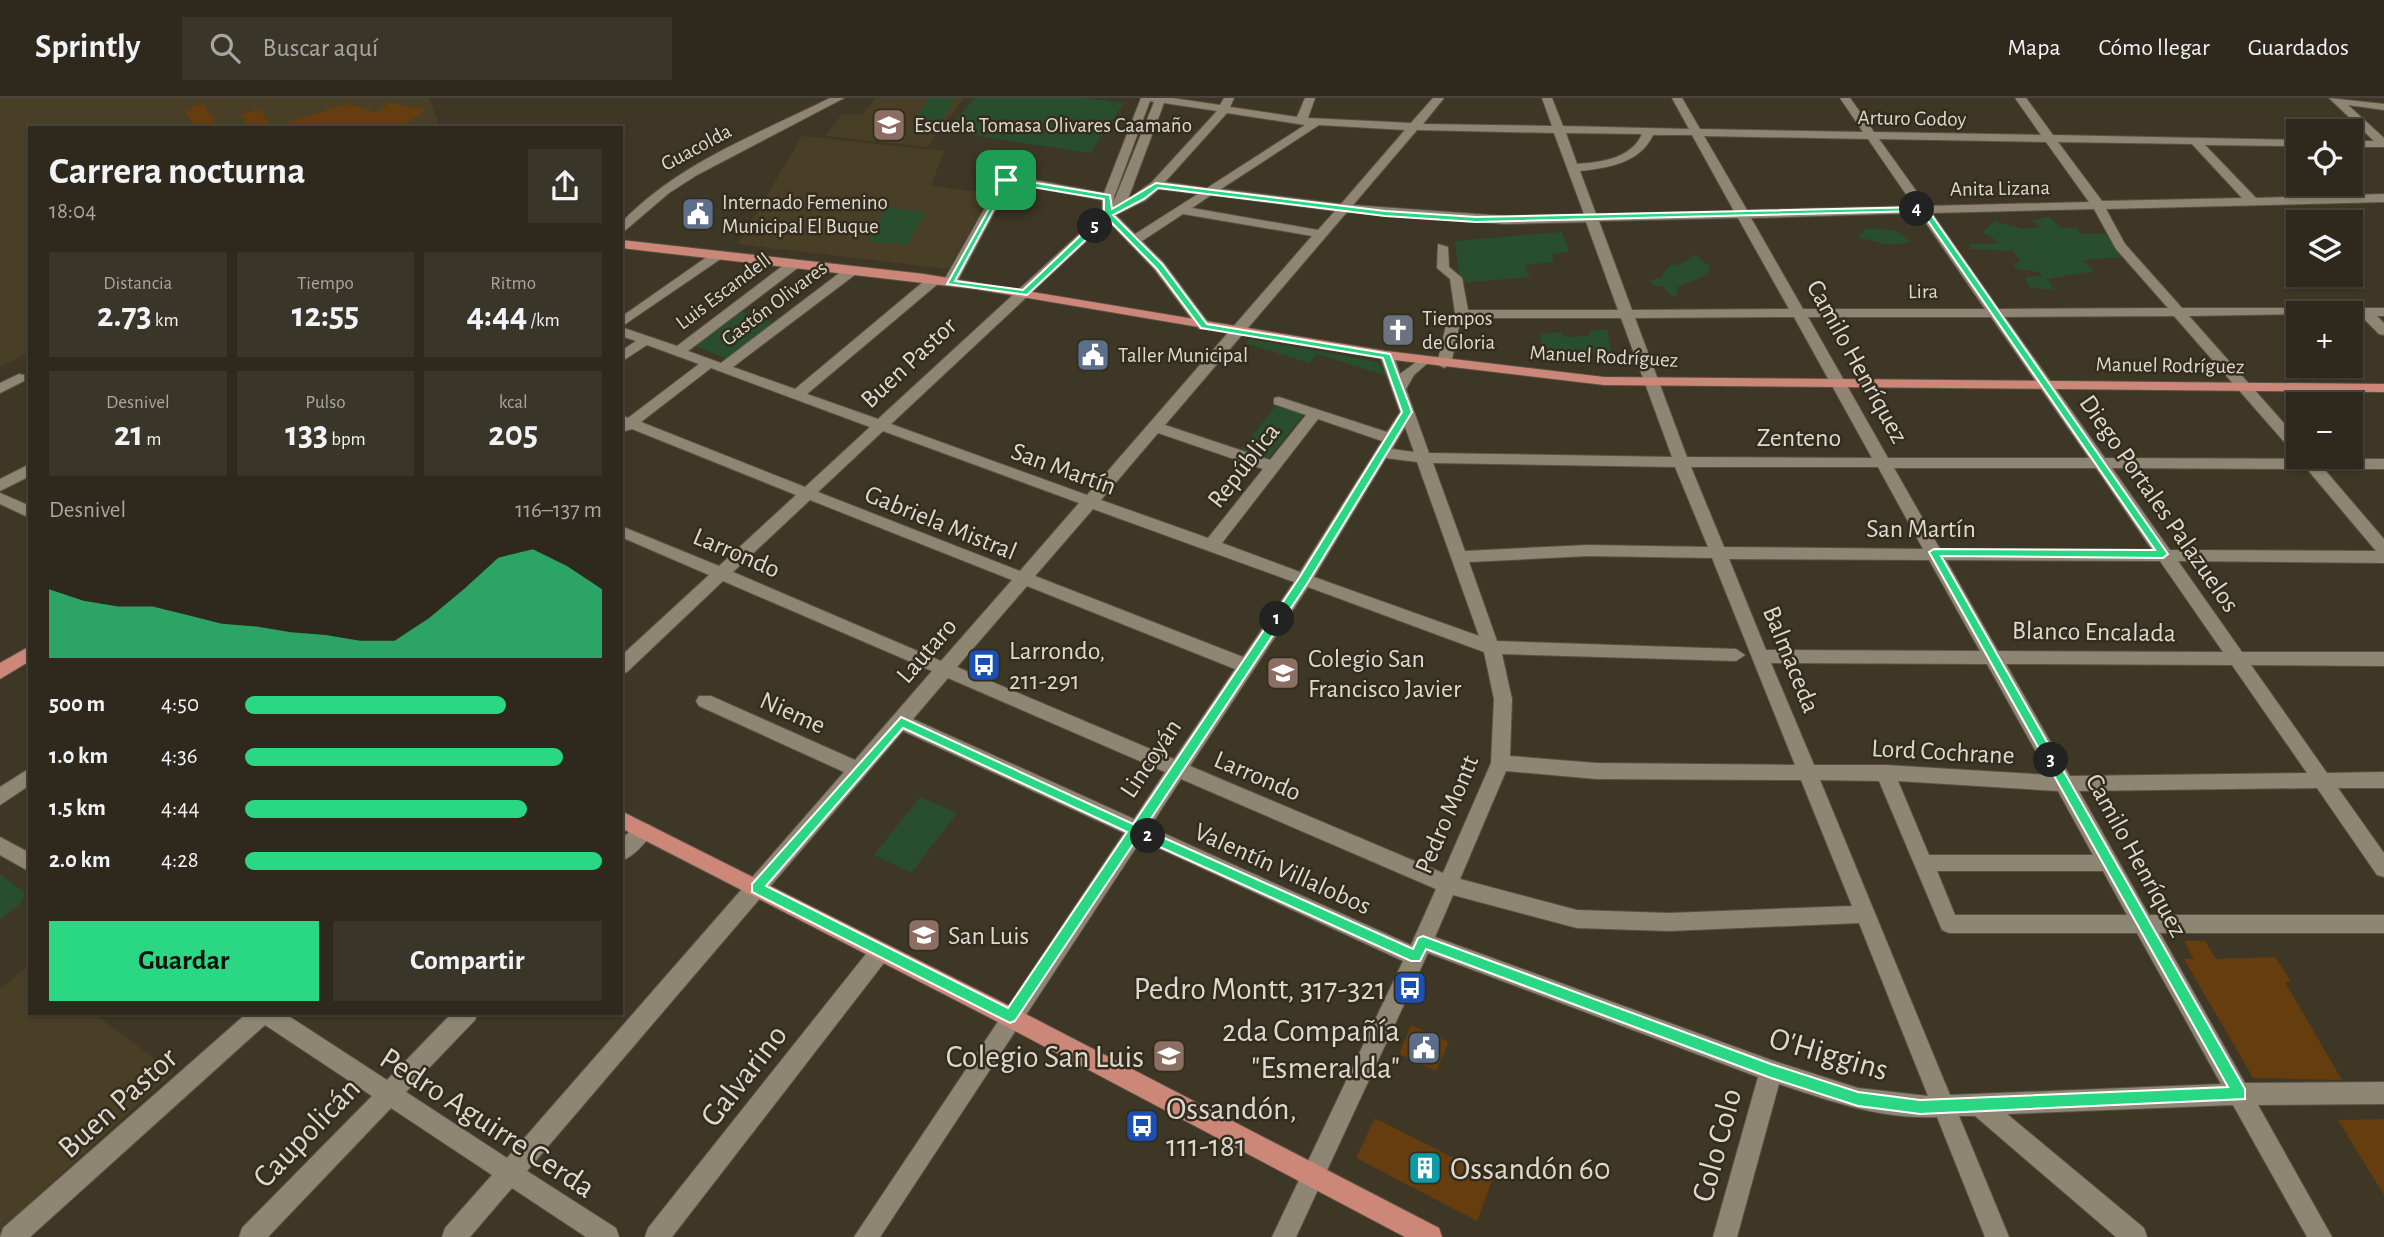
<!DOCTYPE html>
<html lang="es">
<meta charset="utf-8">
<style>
body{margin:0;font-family:"Alegreya Sans",sans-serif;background:#3a3529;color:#f1f3f6;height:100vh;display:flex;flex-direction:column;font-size:26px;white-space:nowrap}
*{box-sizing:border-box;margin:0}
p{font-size:23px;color:#a7a6a3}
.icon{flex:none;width:38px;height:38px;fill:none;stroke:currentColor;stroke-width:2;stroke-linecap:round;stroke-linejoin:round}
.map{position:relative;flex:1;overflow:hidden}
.drawer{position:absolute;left:28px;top:28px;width:595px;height:889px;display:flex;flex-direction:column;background:#2e291c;border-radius:0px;box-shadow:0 2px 5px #0004,0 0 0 2px #49453b}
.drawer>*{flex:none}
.controls{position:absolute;left:2286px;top:21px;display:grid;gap:14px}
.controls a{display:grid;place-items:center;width:77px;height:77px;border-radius:0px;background:#2e291c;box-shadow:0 2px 5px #0004,0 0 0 2px #49453b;font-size:35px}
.pin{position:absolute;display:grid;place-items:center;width:60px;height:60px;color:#fff;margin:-30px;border-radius:14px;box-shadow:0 4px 10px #0006}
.km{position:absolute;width:35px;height:35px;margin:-18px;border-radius:50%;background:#222;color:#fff;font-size:19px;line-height:35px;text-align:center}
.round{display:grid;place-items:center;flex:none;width:74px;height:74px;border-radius:0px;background:#3a3529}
.overview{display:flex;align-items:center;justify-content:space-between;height:119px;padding:0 21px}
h1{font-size:38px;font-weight:600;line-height:52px}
.stats{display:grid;grid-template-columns:repeat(3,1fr);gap:10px;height:119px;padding:7px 21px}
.stats div{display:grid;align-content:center;border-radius:0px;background:#3a3529;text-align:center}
.stats b{font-size:35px;font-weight:600}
.stats small{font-size:19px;font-weight:400}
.stats p{font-size:19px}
.chart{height:196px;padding:14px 21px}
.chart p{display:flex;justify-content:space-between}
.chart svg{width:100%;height:126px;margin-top:7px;fill:#2ad884;opacity:.7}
.button{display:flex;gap:14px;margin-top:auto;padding:14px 21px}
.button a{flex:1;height:80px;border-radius:0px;background:#2ad884;color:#111;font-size:28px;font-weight:600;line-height:80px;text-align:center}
.button a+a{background:#3a3529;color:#f1f3f6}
ul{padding:0 21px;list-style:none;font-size:23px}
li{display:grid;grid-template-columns:112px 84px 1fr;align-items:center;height:52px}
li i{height:18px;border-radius:9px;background:#2ad884}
header{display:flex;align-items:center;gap:42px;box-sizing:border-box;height:98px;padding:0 35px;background:#2e291c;border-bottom:2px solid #49453b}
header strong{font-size:33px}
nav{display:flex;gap:38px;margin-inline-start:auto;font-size:24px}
.search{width:490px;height:63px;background:#3a3529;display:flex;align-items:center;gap:18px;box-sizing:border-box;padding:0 24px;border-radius:0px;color:#a7a6a3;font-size:26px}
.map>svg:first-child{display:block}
.built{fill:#493f27}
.green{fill:#294e2e}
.building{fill:#653d0e}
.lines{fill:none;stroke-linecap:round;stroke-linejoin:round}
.minor-casing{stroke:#595244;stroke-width:2}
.major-casing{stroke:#595244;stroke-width:2}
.minor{fill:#8e8673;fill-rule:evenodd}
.major{fill:#cc8778;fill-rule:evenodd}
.route{fill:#2ad884;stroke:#fff;stroke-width:2;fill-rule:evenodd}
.labels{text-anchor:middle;stroke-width:5;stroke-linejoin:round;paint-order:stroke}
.far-street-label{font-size:21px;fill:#ded9cf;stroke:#342d1d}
.far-poi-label{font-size:21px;fill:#ded9cf;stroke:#342d1d;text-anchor:start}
.street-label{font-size:26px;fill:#ded9cf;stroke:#342d1d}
.poi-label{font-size:26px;fill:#ded9cf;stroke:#342d1d;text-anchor:start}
.near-poi-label{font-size:32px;fill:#ded9cf;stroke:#342d1d;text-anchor:end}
.near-street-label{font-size:32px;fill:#ded9cf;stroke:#342d1d}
</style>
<header>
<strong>Sprintly</strong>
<div class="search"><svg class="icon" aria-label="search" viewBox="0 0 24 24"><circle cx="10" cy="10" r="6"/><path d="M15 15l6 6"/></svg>Buscar aquí</div>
<nav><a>Mapa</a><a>Cómo llegar</a><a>Guardados</a></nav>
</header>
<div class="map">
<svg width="2384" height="1139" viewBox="0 0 2384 1139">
<rect width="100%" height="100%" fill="#3e3726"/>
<g class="built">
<polygon points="0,0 429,0 440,30 30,30 28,255 0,269"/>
<polygon points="875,0 964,0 927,49 825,38 842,16 862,17"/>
<polygon points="802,38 944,53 931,88 981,94 977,105 988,103 948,171 738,146"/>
<polygon points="28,868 30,915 93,915 173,974 0,1132 0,891"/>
</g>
<g class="green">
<polygon points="929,0 955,0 942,22 916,20"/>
<polygon points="975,0 1086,0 1124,5 1090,55 946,33"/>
<polygon points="887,110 926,114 907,147 867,143"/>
<polygon points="2049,119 2061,130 2076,130 2080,136 2105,136 2122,159 2083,162 2094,173 2047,181 2054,192 2029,189 2025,179 2043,178 2039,174 2017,171 2013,166 2021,163 2013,153 1971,151 1968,146 1998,146 1991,138 1981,135 1995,123 2023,131 2041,129 2031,122"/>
<polygon points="1867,130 1897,133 1911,144 1889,147 1858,139"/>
<polygon points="1562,134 1569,154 1551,156 1554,164 1525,167 1529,179 1460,185 1455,143"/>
<polygon points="1695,156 1710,169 1707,177 1677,189 1677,198 1669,196 1663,188 1653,188 1650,182 1661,180 1669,168 1684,165"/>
<polygon points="738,212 776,226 729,262 691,246"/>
<polygon points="1607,231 1611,254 1566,256 1567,261 1543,259 1540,237 1560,234 1565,239 1589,238 1590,233"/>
<polygon points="1249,241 1378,264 1387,278 1317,256 1309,265 1245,245"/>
<polygon points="1277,307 1304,316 1268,361 1241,351"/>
<polygon points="920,699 957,715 911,775 874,757"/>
<polygon points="0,776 25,795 21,805 0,822"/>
</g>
<g class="building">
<polygon points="203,5 218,30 196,30 185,13"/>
<polygon points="390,5 426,12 399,30 284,30 284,26 346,6 376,14"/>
<polygon points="260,11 272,30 249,30 241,16"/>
<polygon points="1277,563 1299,572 1290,586 1268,578"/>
<polygon points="2184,843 2205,843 2216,861 2275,859 2291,883 2285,884 2342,982 2253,980 2184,861 2194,861"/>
<polygon points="1411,927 1449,944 1436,973 1399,956"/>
<polygon points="1375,1020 1493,1080 1477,1123 1356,1060"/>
<polygon points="2384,1021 2384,1097 2338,1022"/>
</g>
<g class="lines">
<defs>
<g id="minor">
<path d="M830 0H844L697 77 669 95 621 136V125C678 65 758 36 830 0Z"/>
<path d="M1141 0H1172L1220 7 1224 0H1234L1230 9 1297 19 1305 0H1315L1308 20 1411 25 1433 0H1444L1423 26 1552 28 1542 0H1552L1563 28 1689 31 1672 0H1682L1700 31 1863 34 1840 0H1850L1874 34 2041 37 2015 0H2026L2053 37 2298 42V48L2205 47 2256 100 2384 96V104L2106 111 2125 146 2182 210H2384V218H2377L2384 225V237L2379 236 2361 218H2350V215L2189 218 2298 341V356L2293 354 2174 218 2005 219 2105 360 2384 361V371H2324L2384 441V465L2178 463 2242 554H2384V568L2251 567 2327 675 2384 674V690H2338L2384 755V779L2377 777 2317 690 2079 693 2149 817H2384V835H2160L2245 985 2384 984V1006L2258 1007 2332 1139H2307L2233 1007 2007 1016 2144 1130 2147 1139H2116L1975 1018H1959L2009 1139H1985L1937 1019C1882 1022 1830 1003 1779 986L1737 1139H1713L1758 979 1428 855 1296 1139H1272L1403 863 1141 742 880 1139H854L1124 735 903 633 527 1073 616 1130 619 1139H586L512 1090 470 1139H442L445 1130 492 1077 391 1010 268 1139H239L242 1130 372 998 265 927 30 1139H0L3 1130 247 915H284L387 982 452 915H478L475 922 406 994 507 1060 844 674 699 608 696 603 699 598H711L855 662 932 573 723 483 627 574 621 576V558L709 477 621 439V428L719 468 796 397 632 331 621 334V317L628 320 699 266 647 247 621 264V253L636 243 621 238V219L714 154H722V160L621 229 677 248 789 163H799V169L688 253 721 265 846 170H856V176L733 269 795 291 929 179H939V185L807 296 878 321 1102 115V102L1010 85 957 184 950 188 945 187 943 184 1000 83 994 82 991 76 1002 59 1012 61 1003 76 1104 95ZM1150 3 1154 4 1114 103V99ZM1164 5 1217 13 1152 84 1128 101ZM1227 15 1305 27 1207 90 1165 84ZM1319 27 1405 32 1341 106 1221 91ZM1417 32 1554 35 1584 116 1505 118 1353 107ZM1566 35 1642 36C1631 61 1601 64 1577 66ZM1653 37H1692L1734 113 1596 116 1580 73C1608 70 1640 65 1653 37ZM1704 38 1868 41 1914 108 1747 112ZM1879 41 2046 44 2089 104 1927 108ZM2058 44 2192 46 2242 100 2102 103ZM1159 91 1198 96 1135 136 1116 117 1146 102ZM1211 97 1335 113 1318 132 1192 110ZM2094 111 2116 151 2168 210 1999 211 1932 115ZM1347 114 1505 126 1586 124 1618 212H1468L1462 180 1449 169 1448 149 1438 146 1437 170 1450 181 1455 215 1447 223 1437 266 1444 270 1451 266 1460 224 1465 220H1621L1672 359 1429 355 1406 291 1414 277 1430 263 1423 259 1400 276 1394 258 1387 254 1380 258 1400 314 1387 334 1279 299 1274 300V306L1306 317 1270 362 1165 327ZM1919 115 1985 211H1803L1751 120ZM1183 116 1312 138 1087 397 891 326 1108 123 1154 171 1199 231H1209L1211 228 1164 165 1142 143ZM1738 120 1789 211 1632 212 1599 123ZM1794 219 1872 360 1687 359 1635 220ZM1808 219H1991L2089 360H1888ZM711 270 870 329 805 389 641 324ZM1318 321 1382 343 1300 474 1222 445ZM1405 329 1414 354 1392 351ZM883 333 1079 405 1020 473 818 394ZM1158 335 1263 371 1208 440 1101 402ZM1386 360 1417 364 1479 538 1314 479ZM1433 365 1675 369 1708 449 1588 447 1465 453ZM1691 369H1878L1923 451 1724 449ZM1894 370H2096L2152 452 1940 451ZM2112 370 2307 371 2376 453 2170 452ZM810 402 1012 482 941 563 733 474ZM1093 411 1294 484 1243 559 1035 478ZM1588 458 1712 460 1795 667 1596 665 1510 658 1512 601 1502 556 1736 563 1745 557 1736 551 1497 543 1469 464ZM1729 461 1929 462 1980 553 1766 552ZM1946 462 2160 463 2223 554 1998 553ZM1027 488 1235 571 1174 661 957 569ZM1308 489 1484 554 1494 601 1491 665 1443 775 1190 668ZM1771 565 1987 566 2049 677 1885 667H1814ZM2006 566 2232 567 2307 675 2070 678ZM948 580 1165 674 1134 721 913 621ZM1506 673 1596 681 1801 682 1852 808 1669 815 1577 812 1460 781ZM1181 681 1436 791 1411 847 1150 729ZM1820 682 1879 683 1942 832 1949 835H2137L2221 986 1950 997ZM1898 683 2058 693 2093 757H1929ZM1937 773H2103L2127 817H1955ZM1453 797 1577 830 1669 833 1859 825 1928 998 1858 990 1771 962 1435 839Z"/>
<polygon points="2329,0 2384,6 2384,12 2348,7 2384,40 2384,49 2350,49 2350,43 2374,43"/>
<polygon points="19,276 24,277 24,283 0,295 0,285"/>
<polygon points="30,366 30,378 0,393 0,381"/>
<polygon points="0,395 30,408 30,420 0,406"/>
<polygon points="30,670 30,687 0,707 0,689"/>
<path d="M643 725 650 727 653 733C647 744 633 759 621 763V742L636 727Z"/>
<polygon points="0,739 30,755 30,774 0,757"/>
<polygon points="880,845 887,847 890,854 887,861 672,1139 645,1139 648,1130 873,847"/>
</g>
<g id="major">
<polygon points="621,142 924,176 1386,253 1604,279 2384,286 2384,294 1604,287 1386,261 975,191 621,150"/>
<polygon points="30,548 30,563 0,581 0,565"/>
<polygon points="621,713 1018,912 1439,1130 1442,1139 1405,1139 1002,926 621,730"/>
</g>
</defs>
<use href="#minor" class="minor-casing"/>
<use href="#major" class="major-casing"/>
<use href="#minor" class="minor"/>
<use href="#major" class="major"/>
</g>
<path class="route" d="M1006 80 1110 97 1112 111 1156 85 1385 113 1476 119 1926 109 2168 456 2163 460 1941 458 2245 991V1001L1920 1016 1858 1008 1771 980 1426 851 1420 863H1411L1138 739 1015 923 1010 925 752 794V786L901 619 1133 726 1299 480 1402 314 1383 260 1201 230 1156 170 1108 121 1027 197 947 186ZM1008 85 1104 101V115L1023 192 955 183ZM1158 90 1385 118 1476 124 1921 113 2155 452 1934 451 1929 454 2228 989 1920 1002 1858 994 1771 966 1423 838 1418 840 1413 851 1144 731 1307 486 1412 314 1390 256 1207 226 1162 166 1113 117 1144 101ZM903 630 1127 734 1008 910 766 788Z"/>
<defs>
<symbol id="school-square" viewBox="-11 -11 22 22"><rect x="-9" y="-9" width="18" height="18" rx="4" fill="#8d6e63" stroke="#342d1d"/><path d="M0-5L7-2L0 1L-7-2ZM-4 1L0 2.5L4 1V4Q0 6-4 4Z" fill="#fff"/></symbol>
<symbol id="civic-square" viewBox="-11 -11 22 22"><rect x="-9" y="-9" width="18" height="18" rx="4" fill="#5c6f8a" stroke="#342d1d"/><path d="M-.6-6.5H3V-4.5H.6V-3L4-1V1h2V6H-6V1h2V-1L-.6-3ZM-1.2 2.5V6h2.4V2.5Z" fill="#fff"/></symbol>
<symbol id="church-square" viewBox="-11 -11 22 22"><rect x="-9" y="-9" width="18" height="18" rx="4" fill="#6b7280" stroke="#342d1d"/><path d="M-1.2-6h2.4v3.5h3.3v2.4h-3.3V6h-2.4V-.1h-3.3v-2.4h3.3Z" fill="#fff"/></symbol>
<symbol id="bus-square" viewBox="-11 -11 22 22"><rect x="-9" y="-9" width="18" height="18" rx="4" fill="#1a4fb4" stroke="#342d1d"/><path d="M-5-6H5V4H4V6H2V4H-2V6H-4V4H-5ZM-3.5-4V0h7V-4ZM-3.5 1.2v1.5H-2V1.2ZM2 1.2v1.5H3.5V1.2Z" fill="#fff"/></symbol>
<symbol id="building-square" viewBox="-11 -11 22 22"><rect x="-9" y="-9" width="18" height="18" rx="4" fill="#0f9aa8" stroke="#342d1d"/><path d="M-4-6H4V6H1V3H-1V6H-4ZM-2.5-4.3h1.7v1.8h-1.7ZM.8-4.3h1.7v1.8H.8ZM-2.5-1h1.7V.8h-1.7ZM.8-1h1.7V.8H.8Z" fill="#fff"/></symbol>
</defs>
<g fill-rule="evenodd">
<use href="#school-square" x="870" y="8" width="38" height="38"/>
<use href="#civic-square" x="679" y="97" width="38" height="38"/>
<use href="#church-square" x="1379" y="213" width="38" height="38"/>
<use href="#civic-square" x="1074" y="238" width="38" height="38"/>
<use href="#bus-square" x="965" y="548" width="38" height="38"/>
<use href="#school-square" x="1264" y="556" width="38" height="38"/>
<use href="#school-square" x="905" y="818" width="38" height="38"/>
<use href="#bus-square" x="1391" y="871" width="38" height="38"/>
<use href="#civic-square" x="1405" y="931" width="38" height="38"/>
<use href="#school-square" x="1150" y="939" width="38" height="38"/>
<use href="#bus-square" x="1123" y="1009" width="38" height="38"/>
<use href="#building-square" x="1406" y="1051" width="38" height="38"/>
</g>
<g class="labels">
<g class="far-street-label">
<text transform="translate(1912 20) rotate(1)" y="7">Arturo Godoy</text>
<text transform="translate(696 49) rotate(-28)" y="7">Guacolda</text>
<text transform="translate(2000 90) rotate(-1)" y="7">Anita Lizana</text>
<text transform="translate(723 193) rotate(-37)" y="7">Luis Escandell</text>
<text transform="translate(1923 193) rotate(-1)" y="7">Lira</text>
<text transform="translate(774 205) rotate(-37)" y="7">Gastón Olivares</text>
<text transform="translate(1604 258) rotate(3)" y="7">Manuel Rodríguez</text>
<text transform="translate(2170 267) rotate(1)" y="7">Manuel Rodríguez</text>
</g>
<g class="far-poi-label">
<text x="914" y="34">Escuela Tomasa Olivares Caamaño</text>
<text x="722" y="111">Internado Femenino<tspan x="722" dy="24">Municipal El Buque</tspan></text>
<text x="1422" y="227">Tiempos<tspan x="1422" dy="24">de Gloria</tspan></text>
<text x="1118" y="264">Taller Municipal</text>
</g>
<g class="street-label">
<text transform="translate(1858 263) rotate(61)" y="9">Camilo Henríquez</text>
<text transform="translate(908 264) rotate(-43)" y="9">Buen Pastor</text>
<text x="1799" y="348">Zenteno</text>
<text transform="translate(1243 367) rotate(-52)" y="9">República</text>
<text transform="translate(1064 370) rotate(20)" y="9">San Martín</text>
<text transform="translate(2160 405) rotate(55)" y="9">Diego Portales Palazuelos</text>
<text transform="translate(941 424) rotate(22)" y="9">Gabriela Mistral</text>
<text x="1921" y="439">San Martín</text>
<text transform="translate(737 454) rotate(23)" y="9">Larrondo</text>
<text transform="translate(2094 533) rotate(1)" y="9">Blanco Encalada</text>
<text transform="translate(926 552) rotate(-49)" y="9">Lautaro</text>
<text transform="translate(1792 561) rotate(68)" y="9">Balmaceda</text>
<text transform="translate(793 614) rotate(24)" y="9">Nieme</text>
<text transform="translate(1943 653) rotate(3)" y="9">Lord Cochrane</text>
<text transform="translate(1150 660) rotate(-56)" y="9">Lincoyán</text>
<text transform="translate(1258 677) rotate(23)" y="9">Larrondo</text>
<text transform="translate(1446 716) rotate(-67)" y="9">Pedro Montt</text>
<text transform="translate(2137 757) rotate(61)" y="9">Camilo Henríquez</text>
<text transform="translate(1283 770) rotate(24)" y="9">Valentín Villalobos</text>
</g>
<g class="poi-label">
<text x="1009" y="561">Larrondo,<tspan x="1009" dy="30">211-291</tspan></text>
<text x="1308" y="569">Colegio San<tspan x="1308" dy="30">Francisco Javier</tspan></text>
<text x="948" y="846">San Luis</text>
</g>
<g class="near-poi-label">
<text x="1386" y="901">Pedro Montt, 317-321</text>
<text x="1400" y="943">2da Compañía<tspan x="1400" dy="37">"Esmeralda"</tspan></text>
<text x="1144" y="969">Colegio San Luis</text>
<text x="1166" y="1021" text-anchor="start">Ossandón,<tspan x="1166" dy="37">111-181</tspan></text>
<text x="1450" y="1081" text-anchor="start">Ossandón 60</text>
</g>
<g class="near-street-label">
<text transform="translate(1829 955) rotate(16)" y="11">O'Higgins</text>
<text transform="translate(743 977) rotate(-52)" y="11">Galvarino</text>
<text transform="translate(117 1004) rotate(-42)" y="11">Buen Pastor</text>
<text transform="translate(488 1024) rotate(33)" y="11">Pedro Aguirre Cerda</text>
<text transform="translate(306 1034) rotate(-46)" y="11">Caupolicán</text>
<text transform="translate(1716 1047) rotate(-75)" y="11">Colo Colo</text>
</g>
</g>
</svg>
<div class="controls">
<a><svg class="icon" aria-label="locate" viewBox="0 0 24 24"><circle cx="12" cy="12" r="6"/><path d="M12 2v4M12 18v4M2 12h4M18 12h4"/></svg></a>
<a><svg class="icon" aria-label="layers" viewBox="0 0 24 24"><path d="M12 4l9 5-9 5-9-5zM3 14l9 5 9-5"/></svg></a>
<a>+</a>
<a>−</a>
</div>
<div class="pin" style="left:1006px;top:82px;background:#1e9e55"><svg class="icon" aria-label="arrive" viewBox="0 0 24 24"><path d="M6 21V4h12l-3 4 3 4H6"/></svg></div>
<b class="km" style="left:1277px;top:521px">1</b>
<b class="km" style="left:1148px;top:738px">2</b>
<b class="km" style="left:2051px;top:662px">3</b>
<b class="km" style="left:1917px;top:111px">4</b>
<b class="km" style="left:1095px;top:128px">5</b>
<section class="drawer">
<div class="overview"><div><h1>Carrera nocturna</h1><p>18:04</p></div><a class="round"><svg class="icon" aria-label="share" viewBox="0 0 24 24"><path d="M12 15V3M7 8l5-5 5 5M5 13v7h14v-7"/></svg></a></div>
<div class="stats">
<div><p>Distancia</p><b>2.73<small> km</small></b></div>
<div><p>Tiempo</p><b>12:55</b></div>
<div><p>Ritmo</p><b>4:44<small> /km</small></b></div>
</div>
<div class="stats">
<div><p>Desnivel</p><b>21<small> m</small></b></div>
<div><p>Pulso</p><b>133<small> bpm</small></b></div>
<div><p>kcal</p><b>205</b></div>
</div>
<div class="chart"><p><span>Desnivel</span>116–137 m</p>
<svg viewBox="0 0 160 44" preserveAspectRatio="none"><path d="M0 44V20L10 24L20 26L30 26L40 29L50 32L60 33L70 35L80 36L90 38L100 38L110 30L120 20L130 9L140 6L150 12L160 20V44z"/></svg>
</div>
<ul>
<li><b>500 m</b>4:50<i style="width:73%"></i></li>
<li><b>1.0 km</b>4:36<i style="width:89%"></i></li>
<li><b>1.5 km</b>4:44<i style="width:79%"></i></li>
<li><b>2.0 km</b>4:28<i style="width:100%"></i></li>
</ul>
<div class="button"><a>Guardar</a><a>Compartir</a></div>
</section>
</div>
